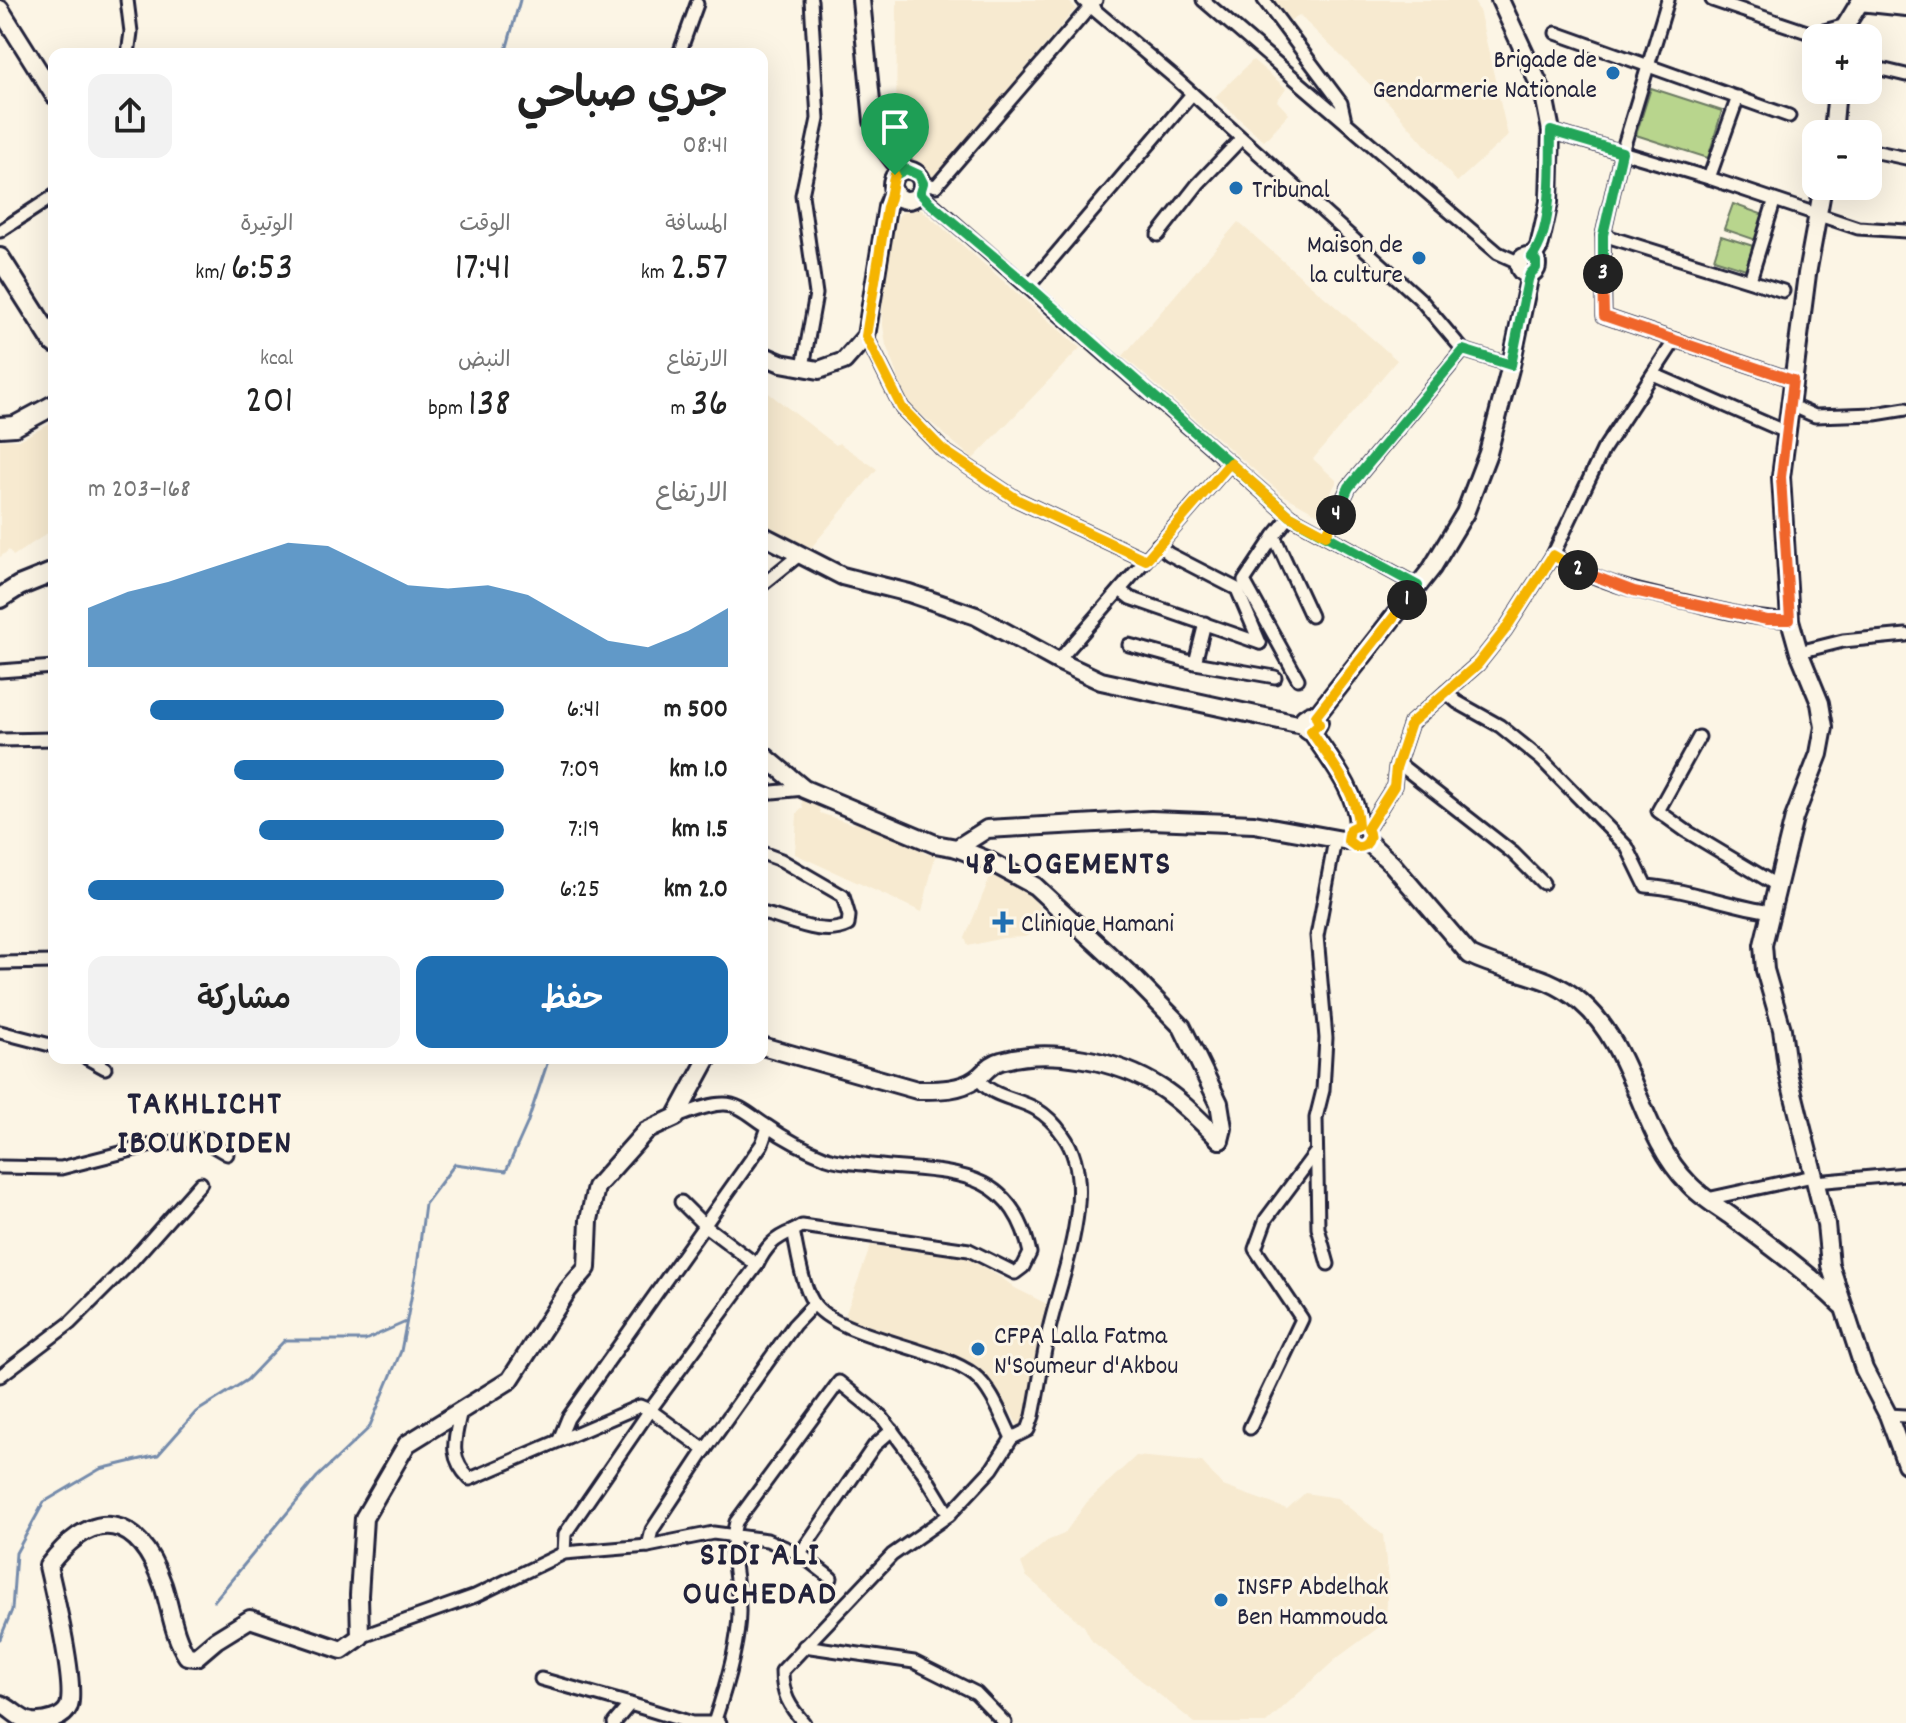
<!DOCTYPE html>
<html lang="ar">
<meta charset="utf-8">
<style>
body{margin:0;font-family:Dekko,"Playpen Sans Arabic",sans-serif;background:#f2f2f2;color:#222;direction:rtl;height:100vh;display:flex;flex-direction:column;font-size:30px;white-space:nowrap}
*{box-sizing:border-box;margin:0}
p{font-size:26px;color:#767676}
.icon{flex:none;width:44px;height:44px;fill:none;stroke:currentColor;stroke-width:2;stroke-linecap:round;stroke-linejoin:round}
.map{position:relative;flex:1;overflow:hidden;direction:ltr}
.sheet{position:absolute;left:48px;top:48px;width:720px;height:1016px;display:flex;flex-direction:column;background:#fff;border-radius:16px;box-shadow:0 8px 32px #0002;direction:rtl}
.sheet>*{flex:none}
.fabs{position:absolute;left:1802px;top:24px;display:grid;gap:16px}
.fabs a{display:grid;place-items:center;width:80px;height:80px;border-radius:16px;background:#fff;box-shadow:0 8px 32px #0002;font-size:40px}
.pin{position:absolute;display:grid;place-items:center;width:68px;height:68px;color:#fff;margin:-82px -34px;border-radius:50% 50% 50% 0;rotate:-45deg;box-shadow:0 0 8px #0007}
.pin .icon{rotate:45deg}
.km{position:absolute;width:40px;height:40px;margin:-20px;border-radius:50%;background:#222;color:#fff;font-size:22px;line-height:40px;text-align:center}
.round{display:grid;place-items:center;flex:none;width:84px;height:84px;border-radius:16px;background:#f2f2f2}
.head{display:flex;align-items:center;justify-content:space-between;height:136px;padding:0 40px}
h1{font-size:44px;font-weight:600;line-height:60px}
.metrics{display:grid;grid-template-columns:repeat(3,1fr);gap:12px;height:136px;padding:8px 40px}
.metrics div{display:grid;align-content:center}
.metrics b{font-size:40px;font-weight:600}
.metrics small{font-size:22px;font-weight:400}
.metrics p{font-size:22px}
.chart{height:224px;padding:16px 40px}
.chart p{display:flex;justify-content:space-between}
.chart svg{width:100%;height:144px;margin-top:8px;fill:#1f6fb2;opacity:.7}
.button{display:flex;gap:16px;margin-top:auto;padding:16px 40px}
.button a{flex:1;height:92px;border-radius:16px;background:#1f6fb2;color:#fff;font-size:32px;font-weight:600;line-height:92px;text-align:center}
.button a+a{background:#f2f2f2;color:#222}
ul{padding:0 40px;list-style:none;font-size:26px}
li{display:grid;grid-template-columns:128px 96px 1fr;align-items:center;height:60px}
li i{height:20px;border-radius:10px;background:#1f6fb2}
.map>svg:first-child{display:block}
.built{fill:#f7ead0}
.green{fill:#b8d58d;stroke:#6d7c64;stroke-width:2}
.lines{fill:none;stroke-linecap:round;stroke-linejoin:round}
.stream{stroke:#758bab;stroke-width:3}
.street-casing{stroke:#22223b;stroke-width:17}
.secondary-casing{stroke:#22223b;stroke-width:22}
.primary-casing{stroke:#22223b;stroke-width:24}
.street{stroke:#fcf5e5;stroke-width:11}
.secondary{stroke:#fcf5e5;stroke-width:16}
.primary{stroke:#fcf5e5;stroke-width:18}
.split-1-casing{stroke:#fff;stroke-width:16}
.split-2-casing{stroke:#fff;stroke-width:16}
.split-3-casing{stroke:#fff;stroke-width:16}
.split-4-casing{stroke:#fff;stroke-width:16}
.split-5-casing{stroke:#fff;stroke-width:16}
.split-1{stroke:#22a559;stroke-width:10}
.split-2{stroke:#f5b400;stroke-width:10}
.split-3{stroke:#f0652b;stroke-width:10}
.split-4{stroke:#22a559;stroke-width:10}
.split-5{stroke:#f5b400;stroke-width:10}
.poi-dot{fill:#1f6fb2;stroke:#fcf5e5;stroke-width:3}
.labels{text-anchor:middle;stroke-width:6;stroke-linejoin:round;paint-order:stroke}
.poi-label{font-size:26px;fill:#22223b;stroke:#fcf5e5;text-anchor:start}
.district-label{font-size:34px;font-weight:bold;letter-spacing:2px;fill:#22223b;stroke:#fcf5e5}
</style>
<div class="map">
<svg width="1906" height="1723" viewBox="0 0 1906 1723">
<rect width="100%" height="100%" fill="#fcf5e5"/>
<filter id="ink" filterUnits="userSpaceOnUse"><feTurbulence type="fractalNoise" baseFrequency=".0125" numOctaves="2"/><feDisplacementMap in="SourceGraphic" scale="16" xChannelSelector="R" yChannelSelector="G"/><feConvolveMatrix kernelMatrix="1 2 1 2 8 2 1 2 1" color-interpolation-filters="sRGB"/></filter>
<g filter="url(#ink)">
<g class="built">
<polygon points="897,0 1067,0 1076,8 933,180 896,148"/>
<polygon points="1271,0 1473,0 1479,10 1508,136 1457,182 1390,104 1299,15 1288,22"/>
<polygon points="1253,60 1286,88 1277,101 1289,114 1264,141 1215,97"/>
<polygon points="911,207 921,209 1080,348 973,459 907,402 886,345 882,319 885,263 890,233 900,214"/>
<polygon points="1238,222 1397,360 1313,459 1337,481 1319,515 1282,494 1123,356"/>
<polygon points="762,388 836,445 839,443 877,469 810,549 762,523"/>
<polygon points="54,422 54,529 13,556 9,550 0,557 0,440 19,440"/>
<polygon points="801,797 818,803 820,813 853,824 857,820 921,845 924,853 935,856 922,912 795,854 797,813 803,808"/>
<polygon points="991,875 1031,895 1041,910 1030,934 1025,937 1003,938 968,946 965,938"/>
<polygon points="871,1245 967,1258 1002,1278 1015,1288 1051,1306 1033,1416 1020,1431 1011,1412 981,1374 842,1324"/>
<polygon points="1136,1456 1202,1462 1223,1486 1287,1509 1305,1493 1337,1498 1383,1535 1388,1579 1386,1622 1337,1658 1266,1723 1195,1723 1092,1641 1084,1626 1026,1576 1021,1563 1047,1541 1064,1534 1087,1502"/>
</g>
<g class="green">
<polygon points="1651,88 1722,111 1708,158 1636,135"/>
<polygon points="1733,204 1764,215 1756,240 1724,229"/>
<polygon points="1721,236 1753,246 1746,269 1714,259"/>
</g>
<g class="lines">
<g class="stream">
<polyline points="505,54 520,0"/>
<polyline points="214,1601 317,1477 369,1428 401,1351 417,1267 425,1204 455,1164 506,1171 527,1124 549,1058"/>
<polyline points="0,1639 12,1610 16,1553 44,1502 100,1469 158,1455 196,1412 247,1380 285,1340 365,1340 406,1322"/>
</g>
<defs>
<g id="street">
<polyline points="127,0 131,32 128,54"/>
<polyline points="1083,0 1175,78 1420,299 1463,350 1511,365"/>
<polyline points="1203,0 1498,253 1518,262"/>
<polyline points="1264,0 1341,103 1345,121"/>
<polyline points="1712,0 1813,34 1817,38"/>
<polyline points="1556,33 1789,116"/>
<polyline points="1813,34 1846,25"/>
<polyline points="679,54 697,4"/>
<polyline points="1868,66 1906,75"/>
<polyline points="1551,131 1709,178 1858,228 1906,231"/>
<polyline points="1868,150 1906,158"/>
<polyline points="1709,178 1738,97"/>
<polyline points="923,183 936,186 1096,0"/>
<polyline points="920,193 1290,516 1418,586"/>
<polyline points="0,231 54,196"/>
<polyline points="1158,235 1198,184 1241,139"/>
<polyline points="1603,235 1783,291"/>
<polyline points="1750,280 1774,202"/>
<polyline points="1029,286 1192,94"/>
<polyline points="866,336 902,408 943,450 1018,500 1146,560"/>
<polyline points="1675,340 1793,380"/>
<polyline points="803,367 816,294 802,195 818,119 811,0"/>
<polyline points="1653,374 1786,432"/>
<polyline points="1790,405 1815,416 1875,414 1906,409"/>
<polyline points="1290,516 1274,536 1311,616"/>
<polyline points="1326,535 1349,487 1463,350"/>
<polyline points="1274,536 1244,581 1298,679"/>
<polyline points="1158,545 1169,554 1237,589 1260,643"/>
<path d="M1553 555C1593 582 1640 592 1687 602 1721 610 1755 620 1790 620"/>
<polyline points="762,585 798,556"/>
<polyline points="1120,590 1130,598 1260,643"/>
<polyline points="1129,645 1195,663 1275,677"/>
<polyline points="1799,652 1843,641 1906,635"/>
<polyline points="1058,661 1230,463"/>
<polyline points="1195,663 1205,623"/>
<polyline points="0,671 54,667"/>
<path d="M1446 692 1457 702 1500 726 1542 760 1627 847 1646 886C1688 889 1729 906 1771 912"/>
<polyline points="1699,737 1658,811 1686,831 1778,886"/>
<polyline points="0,740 54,739"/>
<polyline points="1398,763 1513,853 1543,883"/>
<polyline points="762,793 804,789"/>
<polyline points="1367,829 1394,786 1396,768 1411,723 1478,664 1505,630 1553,555 1603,450 1675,340 1604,316 1603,235 1622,152 1668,0"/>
<path d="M762 853 781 860 843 896 849 916 848 925C823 938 788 919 762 913"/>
<polyline points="0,963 54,962"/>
<polyline points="0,1032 54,1046"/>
<polyline points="87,1058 105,1068"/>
<path d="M676 1117C691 1112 708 1104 724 1104 741 1104 753 1118 767 1126 784 1138 807 1150 827 1158 838 1162 851 1163 863 1164 936 1175 1010 1158 1030 1253L1023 1267 1015 1273 969 1250 802 1226 793 1231C798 1253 801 1282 813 1302 835 1337 938 1347 974 1375 992 1389 1002 1418 1012 1438"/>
<polyline points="0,1167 61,1168 152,1145 201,1139 227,1154"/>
<polyline points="1815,1182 1906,1174"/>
<polyline points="1707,1199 1813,1176"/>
<polyline points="681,1202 704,1225 757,1265"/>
<polyline points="1328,1264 1318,1228 1316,1118 1323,1090 1326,1038 1317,936 1335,840"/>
<polyline points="0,1376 70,1323 129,1264 201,1183"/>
<path d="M461 1410C455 1439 447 1456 470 1479L640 1406 650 1410 705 1450"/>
<polyline points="1888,1415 1906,1416"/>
<polyline points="1250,1428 1302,1319 1255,1249 1266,1219 1316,1152"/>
<polyline points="559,1440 568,1418 762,1144 768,1127"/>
<polyline points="648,1546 652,1530 705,1450 794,1325 814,1304"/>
<path d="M564 1553 565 1534 650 1410 757 1265C766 1247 774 1238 793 1231"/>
<polyline points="800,1554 874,1446 892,1430"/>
<polyline points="360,1637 475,1596 564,1553 648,1546 713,1533 767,1540 800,1554 831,1578"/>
<polyline points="804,1646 914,1662 976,1693 1005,1723"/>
<polyline points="541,1679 630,1704"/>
<polyline points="614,1723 630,1704 692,1723 720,1723"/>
<path d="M714 1723C724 1693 740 1639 739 1608 738 1579 728 1551 736 1522L839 1382 881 1416 923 1472 949 1515"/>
<path d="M804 1723C789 1706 782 1694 782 1671L892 1555 949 1515 992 1469 1012 1438 1028 1430 1033 1416C1039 1386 1043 1355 1050 1325 1063 1271 1099 1184 1063 1135 1056 1125 1046 1115 1036 1109 1017 1098 990 1097 978 1078"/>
</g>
<g id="secondary">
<polyline points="861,0 873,121 884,148 901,170"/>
<polyline points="1500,0 1544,95 1551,131 1549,202 1539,247 1532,257"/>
<polyline points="0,9 54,95"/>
<polyline points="1844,38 1846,25 1860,2 1906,7"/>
<polyline points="1833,134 1837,90"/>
<circle cx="907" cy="185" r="15"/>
<polyline points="1823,186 1807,274 1781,477 1790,620 1799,652 1820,703 1824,727 1819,754 1794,818 1763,945 1765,970 1782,1029 1788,1073 1826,1224 1830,1265 1864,1369 1888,1415 1906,1464"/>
<circle cx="1528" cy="265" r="9"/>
<polyline points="762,355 781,363 819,370 844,361 866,336 887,207 894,191"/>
<polyline points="762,535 842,576 909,593 976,616 1058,661 1101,681 1302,725 1308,731 1316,729 1319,722 1316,716 1310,714 1304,718 1302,725"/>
<polyline points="1316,716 1432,568 1465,513 1488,453 1511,365 1530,274"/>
<path d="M1311 731C1329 759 1357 791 1358 825"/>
<polyline points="762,754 804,789 935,844 957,848 987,829 1151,820 1254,824 1348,841"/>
<path d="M1368 842 1392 864 1470 955C1510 975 1543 970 1581 1002 1636 1049 1638 1133 1689 1184 1701 1197 1718 1207 1732 1217 1770 1245 1808 1273 1841 1305"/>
<polyline points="957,848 987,860 1035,886 1135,979 1182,1027 1219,1103 1223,1128 1220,1140"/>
<path d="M762 1046 917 1090C937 1090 959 1091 976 1079 985 1073 989 1064 1001 1061 1050 1047 1118 1060 1161 1088 1183 1102 1201 1122 1220 1140"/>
<path d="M0 1704C12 1708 19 1720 32 1722 44 1723 64 1719 69 1706 76 1684 54 1592 48 1566 94 1506 138 1514 163 1585 171 1609 173 1635 187 1656L196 1657 216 1640 250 1619 342 1650 360 1637 359 1595 364 1518 407 1444 510 1380 568 1290 587 1268 589 1220 596 1187 646 1131 676 1117 708 1058"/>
</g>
<g id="primary">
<polyline points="0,258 54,343"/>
<polyline points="0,427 15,426 54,405"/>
<polyline points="0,598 19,586 54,572"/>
</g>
</defs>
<use href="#street" class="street-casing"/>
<use href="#secondary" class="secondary-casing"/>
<use href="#primary" class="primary-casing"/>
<use href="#street" class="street"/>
<use href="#secondary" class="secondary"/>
<use href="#primary" class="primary"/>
</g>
</g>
<g class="lines" filter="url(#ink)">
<defs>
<polyline id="split-1" points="895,175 906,169 919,175 923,183 920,193 929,202 1029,286 1290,516 1418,586 1407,600"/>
<path id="split-2" d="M1407 600 1316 716 1319 724 1311 731C1329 759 1357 791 1358 825L1350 829 1348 841 1356 847C1367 848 1373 838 1367 829L1394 786 1396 768 1411 723 1478 664 1505 630 1553 555 1578 570"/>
<polyline id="split-3" points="1578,570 1634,591 1767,620 1790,620 1781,477 1793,380 1604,316 1603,274"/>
<path id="split-4" d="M1336 515 1349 487 1463 350 1511 365 1528 280 1530 274 1536 268V261L1532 257C1554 227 1550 167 1551 131L1622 152 1603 235V274"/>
<path id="split-5" d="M895 175C891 186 892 195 887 207L866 336 902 408 943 450 1018 500 1146 560 1230 463 1290 516 1326 535 1336 515"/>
</defs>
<use href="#split-1" class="split-1-casing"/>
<use href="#split-2" class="split-2-casing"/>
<use href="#split-3" class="split-3-casing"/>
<use href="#split-4" class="split-4-casing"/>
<use href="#split-5" class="split-5-casing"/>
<use href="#split-1" class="split-1"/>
<use href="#split-2" class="split-2"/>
<use href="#split-3" class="split-3"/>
<use href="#split-4" class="split-4"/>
<use href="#split-5" class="split-5"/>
</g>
<g class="poi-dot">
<circle cx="1613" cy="73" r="8"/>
<circle cx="1236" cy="188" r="8"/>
<circle cx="1419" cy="258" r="8"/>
<path d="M999 910h8v8h8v8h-8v8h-8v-8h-8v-8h8z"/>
<circle cx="978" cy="1349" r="8"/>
<circle cx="1221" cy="1600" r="8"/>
</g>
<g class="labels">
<g class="poi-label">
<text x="1597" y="67" text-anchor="end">Brigade de<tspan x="1597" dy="30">Gendarmerie Nationale</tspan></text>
<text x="1252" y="197">Tribunal</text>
<text x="1403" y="252" text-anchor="end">Maison de<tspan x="1403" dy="30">la culture</tspan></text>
<text x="1021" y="931">Clinique Hamani</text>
<text x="994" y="1343">CFPA Lalla Fatma<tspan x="994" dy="30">N'Soumeur d'Akbou</tspan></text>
<text x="1237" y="1594">INSFP Abdelhak<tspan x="1237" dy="30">Ben Hammouda</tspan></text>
</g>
<g class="district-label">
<text x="1069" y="873">48 LOGEMENTS</text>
<text x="205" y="1113">TAKHLICHT<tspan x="205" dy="39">IBOUKDIDEN</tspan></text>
<text x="760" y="1564">SIDI ALI<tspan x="760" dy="39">OUCHEDAD</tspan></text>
</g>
</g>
</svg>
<div class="fabs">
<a>+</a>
<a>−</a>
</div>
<div class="pin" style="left:895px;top:175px;background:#1e9e55"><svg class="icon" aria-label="arrive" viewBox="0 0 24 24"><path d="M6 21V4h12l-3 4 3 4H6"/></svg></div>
<b class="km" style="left:1407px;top:600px">1</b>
<b class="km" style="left:1578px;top:570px">2</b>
<b class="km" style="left:1603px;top:274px">3</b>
<b class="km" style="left:1336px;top:515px">4</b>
<section class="sheet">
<div class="head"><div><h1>جري صباحي</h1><p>08:41</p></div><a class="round"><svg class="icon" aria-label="share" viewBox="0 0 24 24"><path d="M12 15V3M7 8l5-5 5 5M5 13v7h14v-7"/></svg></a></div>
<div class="metrics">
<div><p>المسافة</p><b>2.57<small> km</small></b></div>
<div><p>الوقت</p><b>17:41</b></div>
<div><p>الوتيرة</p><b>6:53<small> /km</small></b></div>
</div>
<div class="metrics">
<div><p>الارتفاع</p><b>36<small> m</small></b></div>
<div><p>النبض</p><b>138<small> bpm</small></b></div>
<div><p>kcal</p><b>201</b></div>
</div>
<div class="chart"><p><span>الارتفاع</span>168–203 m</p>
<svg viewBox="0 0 160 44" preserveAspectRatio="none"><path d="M0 44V26L10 21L20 18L30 14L40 10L50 6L60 7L70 13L80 19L90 20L100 19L110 22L120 29L130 36L140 38L150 33L160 26V44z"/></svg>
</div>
<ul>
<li><b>500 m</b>6:41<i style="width:85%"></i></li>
<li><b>1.0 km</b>7:09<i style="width:65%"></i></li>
<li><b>1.5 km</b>7:19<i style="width:59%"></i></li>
<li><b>2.0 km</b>6:25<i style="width:100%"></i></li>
</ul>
<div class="button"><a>حفظ</a><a>مشاركة</a></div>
</section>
</div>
